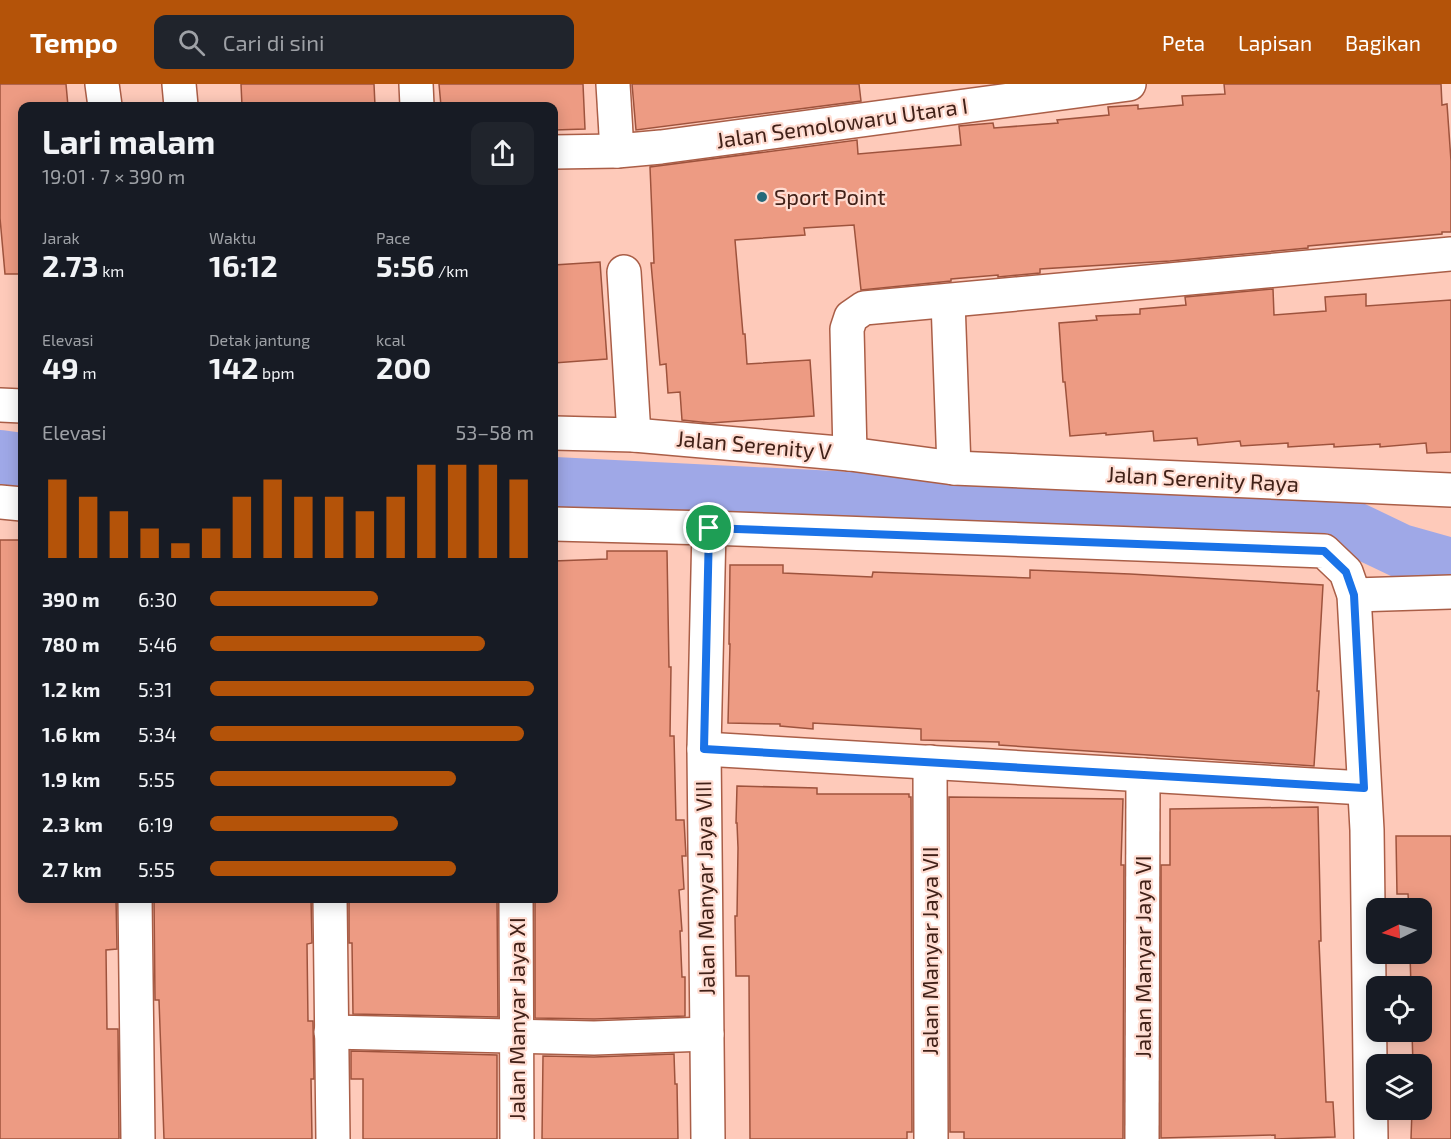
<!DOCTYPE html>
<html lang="id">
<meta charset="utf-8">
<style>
body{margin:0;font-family:"Exo 2",sans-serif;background:#20242c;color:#f1f3f6;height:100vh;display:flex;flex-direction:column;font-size:22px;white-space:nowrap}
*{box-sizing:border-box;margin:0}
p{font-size:20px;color:#9ea1a6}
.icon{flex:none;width:33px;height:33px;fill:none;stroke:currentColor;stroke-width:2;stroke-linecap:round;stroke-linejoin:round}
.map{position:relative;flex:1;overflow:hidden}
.side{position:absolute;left:18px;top:18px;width:540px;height:801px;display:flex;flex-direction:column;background:#171b24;border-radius:12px;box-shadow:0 3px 15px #0003}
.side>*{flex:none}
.needle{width:39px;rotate:265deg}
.fabs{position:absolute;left:1366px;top:814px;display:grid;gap:12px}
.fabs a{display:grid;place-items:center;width:66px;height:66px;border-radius:12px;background:#171b24;box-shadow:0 3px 15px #0003;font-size:30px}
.pin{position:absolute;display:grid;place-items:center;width:51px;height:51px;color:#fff;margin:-26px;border:3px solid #fff;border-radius:50%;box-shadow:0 2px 6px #0007}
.round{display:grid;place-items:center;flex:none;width:63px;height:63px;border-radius:12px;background:#20242c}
.overview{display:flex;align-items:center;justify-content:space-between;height:102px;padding:0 24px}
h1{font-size:33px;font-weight:700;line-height:45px}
.stats{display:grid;grid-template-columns:repeat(3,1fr);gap:9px;height:102px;padding:6px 24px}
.stats div{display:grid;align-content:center}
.stats b{font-size:30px;font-weight:700}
.stats small{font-size:16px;font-weight:400}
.stats p{font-size:16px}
.chart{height:168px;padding:12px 24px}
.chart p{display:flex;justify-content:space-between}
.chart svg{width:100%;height:108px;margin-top:6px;stroke:#b45309;stroke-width:6}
ul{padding:0 24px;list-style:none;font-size:20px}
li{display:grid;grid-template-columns:96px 72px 1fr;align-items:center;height:45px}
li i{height:15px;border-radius:8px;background:#b45309}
header{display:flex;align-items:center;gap:36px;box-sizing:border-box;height:84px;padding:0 30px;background:#b45309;color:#fff}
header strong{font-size:28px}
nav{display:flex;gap:33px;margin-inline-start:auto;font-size:21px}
.search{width:420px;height:54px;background:#20242c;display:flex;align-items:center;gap:15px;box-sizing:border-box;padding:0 21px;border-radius:12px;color:#9ea1a6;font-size:22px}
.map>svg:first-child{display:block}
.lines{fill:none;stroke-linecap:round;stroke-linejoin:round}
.river{stroke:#9fa8e7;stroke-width:54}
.building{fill:#ed9b83;stroke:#9e533d;stroke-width:1.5}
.minor-casing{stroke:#aa5e47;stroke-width:36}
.minor{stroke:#fff;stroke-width:33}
.route-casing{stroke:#fff;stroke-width:12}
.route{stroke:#1a73e8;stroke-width:8}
.poi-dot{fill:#25697a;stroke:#ffdcd1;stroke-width:2}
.labels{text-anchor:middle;stroke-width:4.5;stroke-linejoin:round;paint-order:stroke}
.street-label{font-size:22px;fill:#412118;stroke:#ffdcd1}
.poi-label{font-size:22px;fill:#412118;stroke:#ffdcd1;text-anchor:start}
</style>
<header>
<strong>Tempo</strong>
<div class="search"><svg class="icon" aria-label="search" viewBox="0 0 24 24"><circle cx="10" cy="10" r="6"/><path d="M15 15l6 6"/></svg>Cari di sini</div>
<nav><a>Peta</a><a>Lapisan</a><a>Bagikan</a></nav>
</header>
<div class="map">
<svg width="1451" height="1055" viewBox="0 0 1451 1055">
<rect width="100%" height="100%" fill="#fecaba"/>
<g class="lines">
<g class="river">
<polyline points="0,373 22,376"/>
<polyline points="554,400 1255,435 1336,436 1401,467 1451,481"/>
</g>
</g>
<g class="building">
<polygon points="0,0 66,0 68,22 22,22 22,190 5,190 0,134"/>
<polygon points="241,0 374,0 375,22 242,22"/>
<polygon points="439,0 583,0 585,45 554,46 554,22 441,22"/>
<polygon points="632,0 859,0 861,17 636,46"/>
<polygon points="1224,0 1441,0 1442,21 1447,20 1451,77 1451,148 1442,148 1442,150 1308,162 1308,164 1170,177 1040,185 1040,189 998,193 998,191 951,195 951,197 861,206 854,141 804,144 805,151 735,156 743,250 745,250 747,280 810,276 814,332 710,339 682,336 680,308 668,309 666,280 660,281 651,179 654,179 650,83 857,56 858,70 961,61 959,42 993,39 994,44 1058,39 1057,36 1109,31 1108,23 1138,21 1138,25 1183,21 1182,12 1225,10"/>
<polygon points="600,178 607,275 554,279 554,181"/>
<polygon points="1273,205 1274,231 1326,227 1325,213 1366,210 1366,222 1451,216 1451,368 1427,369 1426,359 1380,363 1380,360 1334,363 1334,360 1288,363 1288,359 1241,362 1240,357 1198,361 1197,354 1154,357 1153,347 1106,351 1106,349 1070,352 1065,298 1063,298 1059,239 1097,236 1096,232 1140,230 1140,225 1186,221 1185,213"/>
<polygon points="0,456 22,456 22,814 116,814 117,865 106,866 107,945 118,945 119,1055 0,1055"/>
<polygon points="607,467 667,467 669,583 671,583 670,652 674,652 676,736 684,736 686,772 682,772 684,805 679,806 682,847 680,847 682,893 685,893 685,932 594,935 535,934 535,814 554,814 554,477 607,475"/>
<polygon points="730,481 783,481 783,489 872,493 873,488 1030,494 1030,486 1130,490 1323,501 1317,607 1319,607 1314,682 999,661 999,658 921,656 921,645 813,639 813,645 780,642 780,640 728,639 730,560 729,560"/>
<polygon points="737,702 817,704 817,710 909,710 909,713 911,713 912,1048 907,1048 907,1055 750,1055 749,892 736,892 735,832 737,832 738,764 737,739 736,739"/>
<polygon points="949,713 1123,715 1121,781 1124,781 1123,1055 964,1055 964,1048 950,1048"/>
<polygon points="1318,723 1321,857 1319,857 1326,1018 1333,1018 1335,1053 1275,1055 1275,1051 1161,1054 1161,781 1170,781 1170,725"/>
<polygon points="1396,752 1451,752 1451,1055 1411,1055 1412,1026 1422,1026 1422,981 1413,981 1412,948 1422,948 1422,903 1411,903 1410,870 1422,870 1422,825 1409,825 1408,810 1397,810"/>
<polygon points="154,814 311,814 312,859 307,860 308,937 313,937 314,995 311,995 312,1055 164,1055 159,916 155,916"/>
<polygon points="349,814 497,814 498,933 353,930 352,859 349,859"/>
<polygon points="351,967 497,971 497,1055 363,1055 363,995 351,995"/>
<polygon points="674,970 675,1000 677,1000 678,1055 542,1055 543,972 594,973"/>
</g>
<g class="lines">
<defs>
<g id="minor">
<polyline points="102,0 105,22"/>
<polyline points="179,0 181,22"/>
<polyline points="416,0 417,22"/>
<polyline points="613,0 617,67"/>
<polyline points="554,68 617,67 661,63 1129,0"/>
<polyline points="624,188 634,351"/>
<polyline points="948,217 954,384"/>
<polyline points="0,321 22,322"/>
<polyline points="554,349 634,351 850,370 954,384 1451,406"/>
<polyline points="850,370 847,245 851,233 864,224 1451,170"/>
<polyline points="0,418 22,420"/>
<polyline points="554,440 709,444 1324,467 1346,488 1354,511 1367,746 1371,1055"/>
<polyline points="1354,511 1451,508"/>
<polyline points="704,665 1364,704"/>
<polyline points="930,678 931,1055"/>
<polyline points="135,814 138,1055"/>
<polyline points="330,814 333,1055"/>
<polyline points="516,814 517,1055"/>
<polyline points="331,948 594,954 707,950"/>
<polyline points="708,1055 704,665 709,444"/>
<polyline points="1142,1055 1143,691"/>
</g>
</defs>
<use href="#minor" class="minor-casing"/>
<use href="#minor" class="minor"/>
</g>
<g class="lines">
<defs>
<polygon id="route" points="709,444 1324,467 1346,488 1354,511 1364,704 704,665"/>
</defs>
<use href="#route" class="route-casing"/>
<use href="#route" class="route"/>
</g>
<circle class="poi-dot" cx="762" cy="113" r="6"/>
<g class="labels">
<g class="street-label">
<text transform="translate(842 39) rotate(-8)" y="8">Jalan Semolowaru Utara I</text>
<text transform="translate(754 361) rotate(5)" y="8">Jalan Serenity V</text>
<text transform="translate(1203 395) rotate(3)" y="8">Jalan Serenity Raya</text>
<text transform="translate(705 804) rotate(-91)" y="8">Jalan Manyar Jaya VIII</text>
<text transform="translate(930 867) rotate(-90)" y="8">Jalan Manyar Jaya VII</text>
<text transform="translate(1143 873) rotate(-90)" y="8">Jalan Manyar Jaya VI</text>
<text transform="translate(517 935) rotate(-90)" y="8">Jalan Manyar Jaya XI</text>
</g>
<g class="poi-label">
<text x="774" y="121">Sport Point</text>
</g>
</g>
</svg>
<div class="fabs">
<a><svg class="needle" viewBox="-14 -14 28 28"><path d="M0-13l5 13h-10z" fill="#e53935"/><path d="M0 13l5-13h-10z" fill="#9ea1a6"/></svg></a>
<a><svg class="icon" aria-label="locate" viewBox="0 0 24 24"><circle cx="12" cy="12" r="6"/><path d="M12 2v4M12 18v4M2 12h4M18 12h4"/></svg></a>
<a><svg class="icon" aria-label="layers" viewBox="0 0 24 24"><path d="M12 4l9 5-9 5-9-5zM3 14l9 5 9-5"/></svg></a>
</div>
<div class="pin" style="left:709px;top:444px;background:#1e9e55"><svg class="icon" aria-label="arrive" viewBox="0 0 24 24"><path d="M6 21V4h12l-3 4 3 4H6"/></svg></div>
<section class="side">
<div class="overview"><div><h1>Lari malam</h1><p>19:01 · 7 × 390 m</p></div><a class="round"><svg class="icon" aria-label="share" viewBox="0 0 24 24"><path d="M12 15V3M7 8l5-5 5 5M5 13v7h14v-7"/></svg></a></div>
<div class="stats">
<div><p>Jarak</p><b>2.73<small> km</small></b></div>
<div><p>Waktu</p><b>16:12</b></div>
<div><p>Pace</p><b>5:56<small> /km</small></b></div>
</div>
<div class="stats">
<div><p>Elevasi</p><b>49<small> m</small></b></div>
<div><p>Detak jantung</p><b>142<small> bpm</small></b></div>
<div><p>kcal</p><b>200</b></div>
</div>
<div class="chart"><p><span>Elevasi</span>53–58 m</p>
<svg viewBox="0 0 160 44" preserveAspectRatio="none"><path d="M5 44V12M15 44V19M25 44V25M35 44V32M45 44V38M55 44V32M65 44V19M75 44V12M85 44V19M95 44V19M105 44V25M115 44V19M125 44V6M135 44V6M145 44V6M155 44V12"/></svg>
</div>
<ul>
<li><b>390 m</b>6:30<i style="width:52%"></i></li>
<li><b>780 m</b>5:46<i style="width:85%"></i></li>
<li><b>1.2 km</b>5:31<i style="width:100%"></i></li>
<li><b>1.6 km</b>5:34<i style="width:97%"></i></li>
<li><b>1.9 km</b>5:55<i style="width:76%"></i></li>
<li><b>2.3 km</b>6:19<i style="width:58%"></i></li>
<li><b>2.7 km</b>5:55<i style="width:76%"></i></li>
</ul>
</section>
</div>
